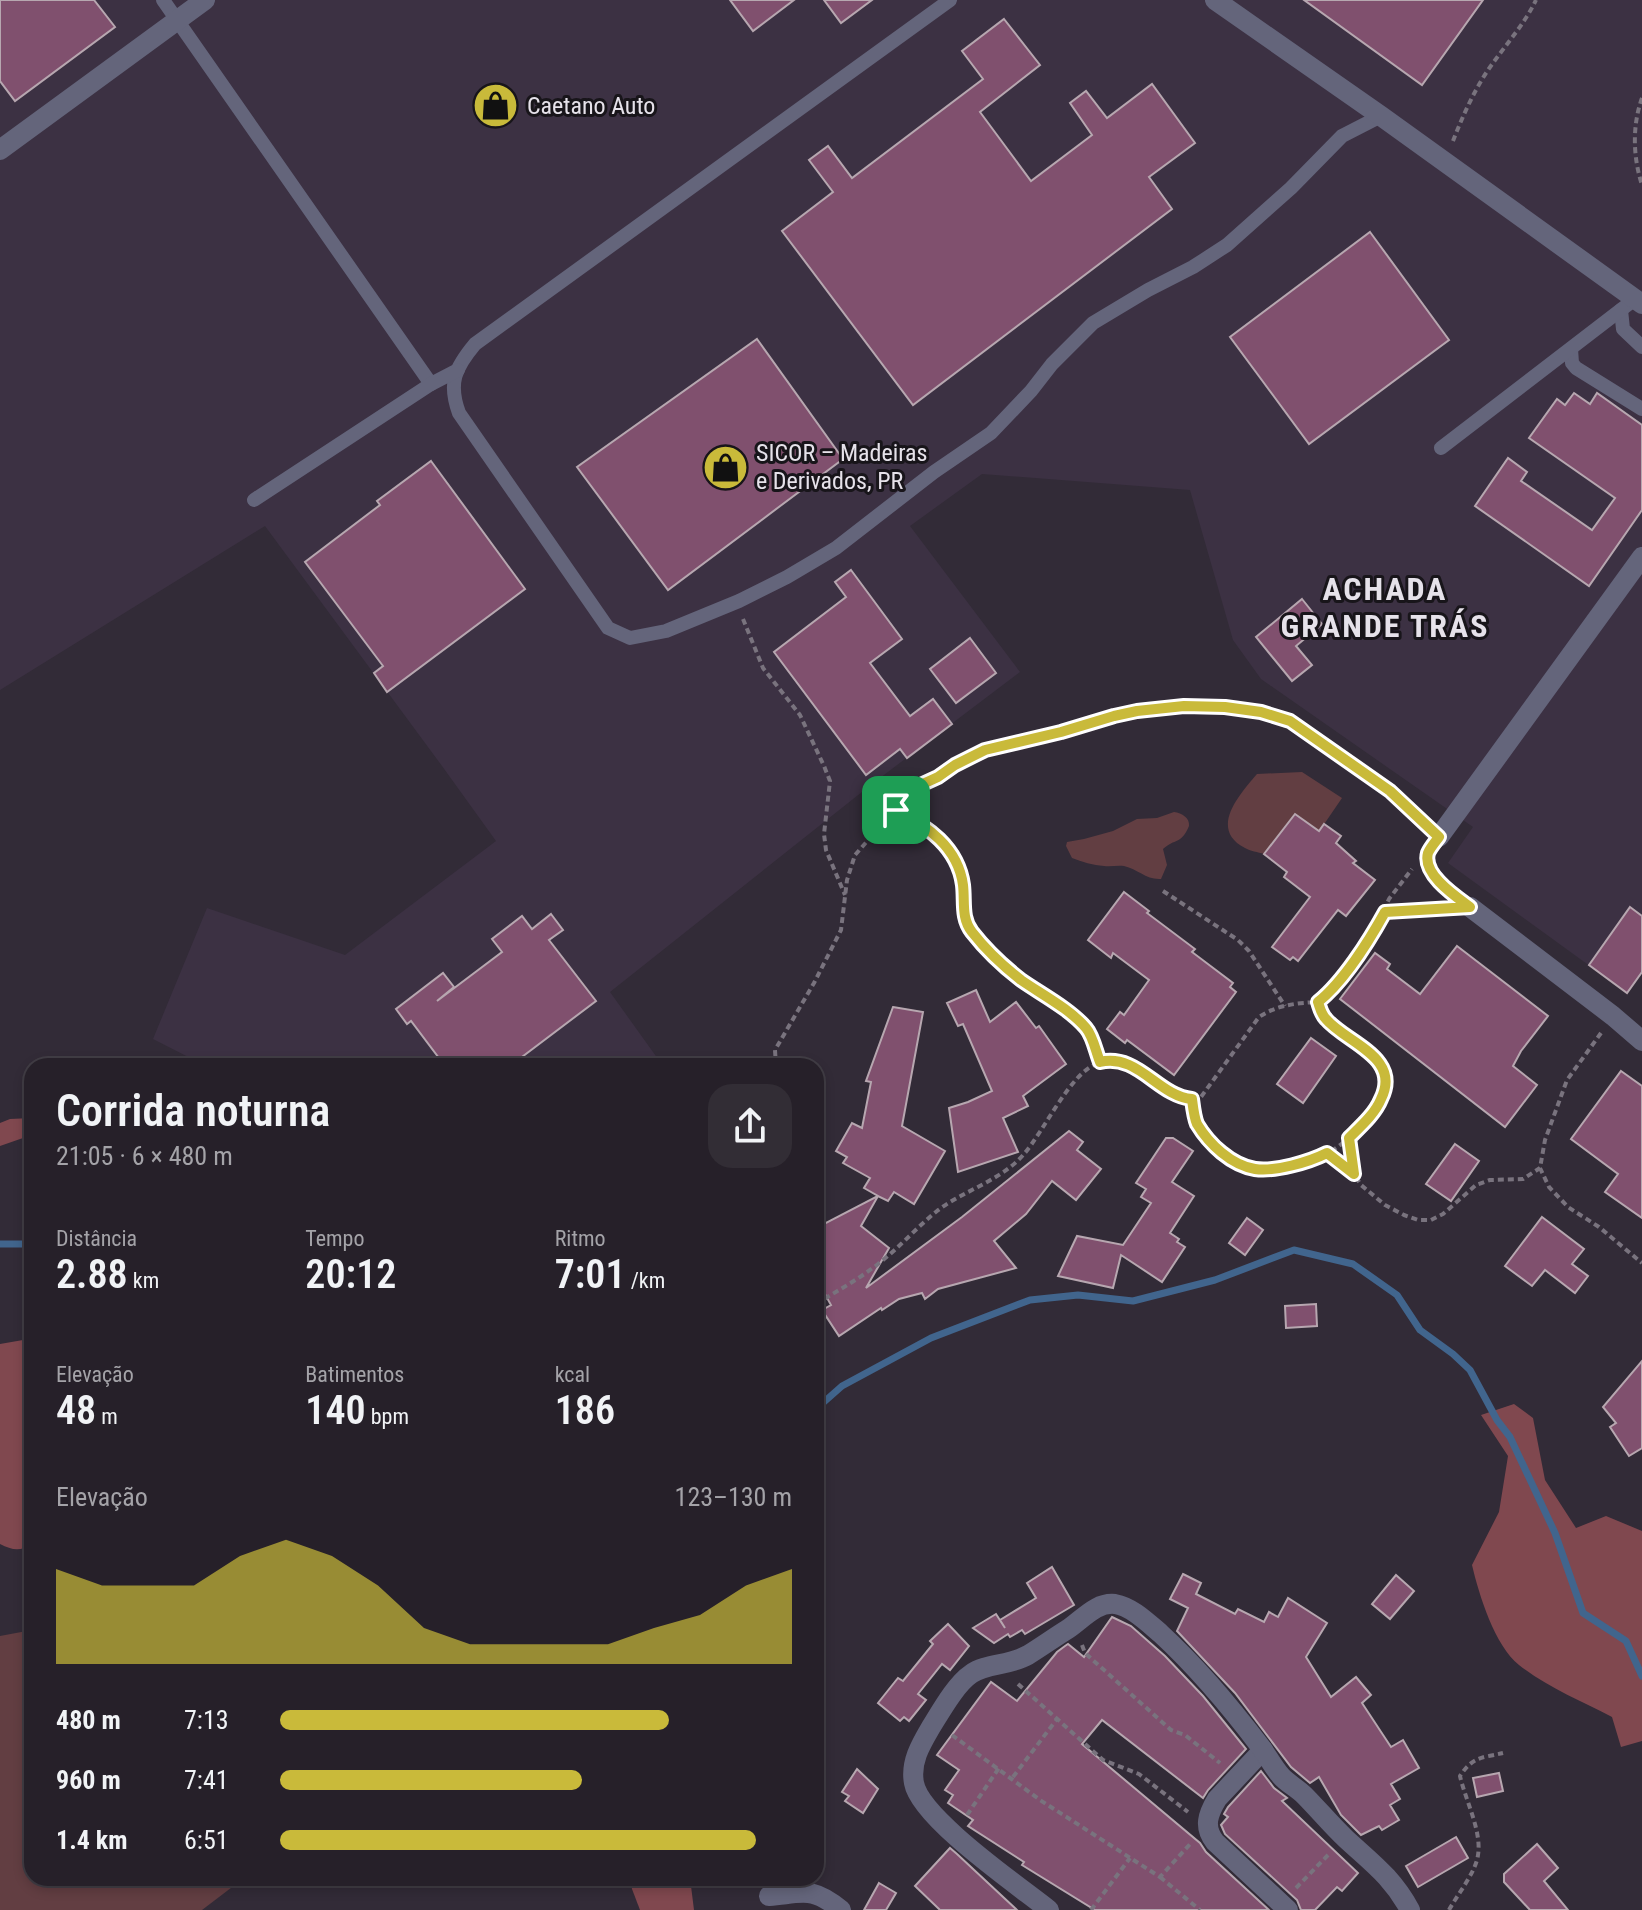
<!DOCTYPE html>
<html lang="pt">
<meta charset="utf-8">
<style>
body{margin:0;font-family:"Roboto Condensed",sans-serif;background:#322d35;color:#f1f3f6;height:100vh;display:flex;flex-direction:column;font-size:30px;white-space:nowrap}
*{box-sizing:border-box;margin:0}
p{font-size:26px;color:#a4a3a8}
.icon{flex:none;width:44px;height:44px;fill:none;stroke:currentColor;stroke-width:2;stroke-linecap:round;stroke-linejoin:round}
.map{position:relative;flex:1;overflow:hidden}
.sheet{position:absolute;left:24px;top:1058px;width:800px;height:828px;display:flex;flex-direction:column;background:#262029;border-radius:24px;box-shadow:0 4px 12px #0003,0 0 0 2px #423e46}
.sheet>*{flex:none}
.pin{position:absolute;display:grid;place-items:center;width:68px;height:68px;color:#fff;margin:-34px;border-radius:16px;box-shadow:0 4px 12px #0006}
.round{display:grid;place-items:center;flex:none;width:84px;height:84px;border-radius:24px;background:#322d35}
.summary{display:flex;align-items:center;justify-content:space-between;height:136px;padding:0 32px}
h1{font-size:44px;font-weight:600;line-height:60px}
.figures{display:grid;grid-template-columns:repeat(3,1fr);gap:12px;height:136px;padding:8px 32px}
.figures div{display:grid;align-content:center}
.figures b{font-size:40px;font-weight:600}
.figures small{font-size:22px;font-weight:400}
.figures p{font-size:22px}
.chart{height:224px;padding:16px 32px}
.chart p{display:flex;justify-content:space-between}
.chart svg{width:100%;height:144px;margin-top:8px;fill:#c9ba3a;opacity:.7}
ul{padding:0 32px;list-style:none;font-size:26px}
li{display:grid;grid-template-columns:128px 96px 1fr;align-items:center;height:60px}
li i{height:20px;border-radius:10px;background:#c9ba3a}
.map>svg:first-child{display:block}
.built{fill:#3c3143}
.green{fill:#623e42}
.forest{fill:#80484f}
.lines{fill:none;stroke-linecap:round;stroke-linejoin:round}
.stream{stroke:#41658d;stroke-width:7}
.building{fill:#80506e;stroke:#b7a7b0;stroke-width:2}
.path{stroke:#79737e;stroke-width:4;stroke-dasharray:6 4;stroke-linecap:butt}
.lane{stroke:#64657b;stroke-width:14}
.street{stroke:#64657b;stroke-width:20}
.route-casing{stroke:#fff;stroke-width:16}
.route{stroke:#c9ba3a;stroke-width:10}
.labels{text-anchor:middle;stroke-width:6;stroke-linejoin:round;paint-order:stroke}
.poi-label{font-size:24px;fill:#e6e2ea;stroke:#18151a;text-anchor:start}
.district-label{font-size:32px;font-weight:bold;letter-spacing:2px;fill:#e6e2ea;stroke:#18151a}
</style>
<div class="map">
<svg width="1642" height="1910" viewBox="0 0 1642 1910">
<rect width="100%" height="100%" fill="#322b37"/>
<polygon class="built" points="0,0 1642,0 1642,972 1627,993 1448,863 1473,827 1261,679 1233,640 1190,490 982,474 910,526 1020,672 872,784 610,992 663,1066 206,1066 153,1039 207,908 345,955 496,841 442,766 265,526 0,690"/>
<g class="green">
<path d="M1302 772 1342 798 1316 836 1311 825 1295 814 1264 854C1258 852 1250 851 1245 848 1208 829 1240 794 1257 774Z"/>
<path d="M1174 812C1182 813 1190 818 1189 826 1181 845 1175 838 1163 849L1167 865 1161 879C1146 880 1138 869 1124 866 1117 865 1111 867 1104 866 1093 865 1082 862 1072 858L1066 846 1067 842 1084 839 1113 831 1137 819 1157 818Z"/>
<polygon points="32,1630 32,1878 244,1878 202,1910 0,1910 0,1636"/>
</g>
<g class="forest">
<polygon points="32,1118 32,1138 23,1138 0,1146 0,1123 10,1119"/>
<path d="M23 1340 32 1342V1544C20 1552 12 1550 0 1544V1344Z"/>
<path d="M1514 1404 1533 1418 1545 1480 1576 1528 1606 1516 1642 1531V1741L1621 1747 1612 1717C1581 1701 1547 1687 1519 1665 1495 1646 1479 1595 1472 1565L1499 1512 1508 1456 1481 1415Z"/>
<polygon points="630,1878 690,1878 694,1910 640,1910 632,1889"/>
</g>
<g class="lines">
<g class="stream">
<polyline points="0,1244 32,1244"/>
<polyline points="816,1409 842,1386 931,1338 1030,1300 1078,1295 1133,1301 1215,1280 1294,1250 1353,1264 1397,1295 1420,1330 1453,1354 1470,1370 1497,1420 1510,1437 1555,1533 1583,1613 1626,1641 1642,1676"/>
</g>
</g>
<g class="building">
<polygon points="0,0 94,0 115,27 15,101 0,81"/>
<polygon points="730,0 794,0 753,31"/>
<polygon points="824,0 872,0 841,23"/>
<polygon points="1304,0 1483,0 1422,85"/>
<polygon points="1004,19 1040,65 980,112 1031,181 1092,135 1070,103 1086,91 1107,118 1152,84 1195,143 1149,177 1172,209 913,405 782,231 833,192 809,160 828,146 852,178 983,79 962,51"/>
<polygon points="1370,232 1449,340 1309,444 1230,337"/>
<polygon points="757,339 843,459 668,590 577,467"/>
<polygon points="1574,393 1590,404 1597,393 1642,425 1642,510 1589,586 1475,506 1508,458 1527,472 1521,481 1592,530 1615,498 1529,438 1557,399 1565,405"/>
<polygon points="431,461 525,589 387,692 374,673 383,666 305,562 380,505 377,501"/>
<polygon points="851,570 902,639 870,663 910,716 933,699 952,724 907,758 900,749 866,775 774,652 846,597 835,582"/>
<polygon points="1302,599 1322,624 1296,646 1312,665 1292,681 1256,637"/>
<polygon points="970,638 996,673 956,703 930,669"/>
<polygon points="1295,814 1319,831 1324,824 1341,836 1336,843 1356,861 1353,863 1375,880 1346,916 1338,910 1298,961 1293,957 1290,960 1272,947 1310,897 1284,877 1287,872 1264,854"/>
<polygon points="1124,892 1149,911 1147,913 1195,949 1192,952 1233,983 1230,987 1236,992 1174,1075 1127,1040 1125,1043 1107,1029 1120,1012 1124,1015 1149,980 1113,953 1111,958 1088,940"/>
<polygon points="1630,907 1642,916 1642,972 1627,993 1589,965"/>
<polygon points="551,914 563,930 549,940 596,1001 510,1066 445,1066 411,1021 407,1024 396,1009 443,973 454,987 437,1001 502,952 492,939 522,916 532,929"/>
<polygon points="1457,946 1548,1016 1521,1051 1513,1066 1537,1085 1505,1127 1340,999 1375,953 1390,964 1387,969 1420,994"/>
<polygon points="976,990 990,1022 1016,1002 1036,1028 1039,1026 1066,1064 1023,1096 1028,1106 1003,1118 1018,1152 958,1172 949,1108 968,1102 992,1091 963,1024 958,1026 947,1003"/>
<polygon points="893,1007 923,1012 902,1126 945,1151 914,1204 894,1192 888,1201 878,1196 861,1226 889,1248 866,1288 962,1217 1069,1131 1083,1142 1077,1150 1101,1169 1076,1200 1052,1181 1026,1214 994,1241 1016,1268 938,1289 925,1299 922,1293 899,1299 882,1310 881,1308 839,1336 822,1310 831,1305 816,1278 816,1228 878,1196 864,1188 870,1178 843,1163 847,1157 836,1151 852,1123 862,1128 871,1082 866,1081"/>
<polygon points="1311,1038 1336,1056 1303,1103 1277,1084"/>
<polygon points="1621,1071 1642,1086 1642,1218 1605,1192 1618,1174 1571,1139"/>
<polygon points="1166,1138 1173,1138 1193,1151 1172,1182 1194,1196 1170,1233 1179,1239 1177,1242 1185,1247 1162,1282 1121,1255 1113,1288 1058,1276 1077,1236 1123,1245 1151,1203 1141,1197 1146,1189 1136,1183"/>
<polygon points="1455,1144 1479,1161 1451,1201 1426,1184"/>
<polygon points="1542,1217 1584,1249 1572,1264 1588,1276 1575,1293 1545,1270 1532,1286 1505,1266"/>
<polygon points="1247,1218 1263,1230 1245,1255 1229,1243"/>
<polygon points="1316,1304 1317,1326 1286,1328 1285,1306"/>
<polygon points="1642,1361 1642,1448 1629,1456 1610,1427 1616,1423 1603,1407"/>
<polygon points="1052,1567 1074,1605 1025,1634 1022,1630 1010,1637 1008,1634 994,1643 973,1628 996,1614 1005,1628 1000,1620 1036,1598 1027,1583"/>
<polygon points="1183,1574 1201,1583 1196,1594 1235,1614 1238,1609 1264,1622 1269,1612 1278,1617 1288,1598 1327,1623 1306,1657 1331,1697 1356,1677 1371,1695 1362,1703 1391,1747 1403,1740 1419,1768 1391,1784 1400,1799 1390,1805 1399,1820 1382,1830 1379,1826 1361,1835 1341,1815 1319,1777 1310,1783 1291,1767 1235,1693 1177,1631 1188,1608 1170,1599"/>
<polygon points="1396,1575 1414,1591 1390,1619 1372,1604"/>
<polygon points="1112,1617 1131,1626 1165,1656 1203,1696 1246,1749 1208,1790 1203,1798 1102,1720 1082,1744 1200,1843 1206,1852 1269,1910 1095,1910 1022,1865 1024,1862 968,1826 973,1820 948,1803 953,1795 945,1790 959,1770 937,1755 991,1682 1017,1701 1057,1652 1065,1646 1068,1644 1084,1657"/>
<polygon points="948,1624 969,1646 950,1670 942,1664 918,1694 926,1700 909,1721 904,1717 900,1721 878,1703 898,1678 903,1681 933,1644 930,1641"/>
<polygon points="857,1769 878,1789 863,1813 845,1801 849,1796 842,1792"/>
<polygon points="1261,1771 1274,1788 1287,1798 1282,1801 1358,1873 1342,1891 1337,1887 1315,1910 1301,1910 1297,1900 1225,1834 1222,1827 1221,1825 1228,1817 1224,1814 1228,1807"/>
<polygon points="1499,1773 1503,1791 1477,1797 1473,1778"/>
<polygon points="1456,1837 1468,1858 1418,1887 1406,1866"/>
<polygon points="1537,1844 1558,1868 1544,1881 1568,1910 1530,1910 1504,1882 1504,1874"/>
<polygon points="950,1848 957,1854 1017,1910 940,1910 915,1886"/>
<polygon points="879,1883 896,1893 886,1910 864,1910"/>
</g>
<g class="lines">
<g class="path">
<path d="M1642 98C1632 126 1633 157 1642 185"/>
<path d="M1453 141C1463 115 1476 86 1493 63 1508 42 1525 23 1536 0"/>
<polyline points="743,619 763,668 800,715 824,766 830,781 824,834 826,850 845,895"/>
<path d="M896 810C927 826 958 847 963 885 965 902 961 918 972 933 986 950 1003 966 1021 980 1041 994 1070 1010 1086 1028 1093 1036 1096 1052 1100 1062"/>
<polyline points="1163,891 1238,940 1249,951 1285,1006"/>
<polyline points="1384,915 1385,912 1441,909"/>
<polyline points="1371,938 1389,899 1412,869"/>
<polyline points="1601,1033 1567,1080 1545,1140 1540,1168 1549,1187 1568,1207 1599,1227 1642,1263"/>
<polyline points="776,1066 775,1050 814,983 841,930 847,880 855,855 914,788 938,777 955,765 985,750 1061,732 1114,716 1137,711 1184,706 1225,707 1261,712 1290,721 1390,791 1423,821"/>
<path d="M1192 1099C1193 1107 1194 1117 1197 1123 1208 1144 1234 1168 1259 1169 1272 1170 1300 1165 1313 1160 1336 1152 1355 1134 1369 1115 1377 1106 1386 1096 1386 1083 1387 1050 1343 1040 1325 1019 1321 1014 1320 1008 1318 1002"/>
<polyline points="1349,1138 1354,1174 1361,1185 1385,1205 1404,1215 1418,1220 1431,1220 1443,1214 1476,1185 1490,1180 1523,1179 1540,1168"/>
<polyline points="1328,1154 1354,1174"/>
<path d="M816 1304C837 1291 859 1279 878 1264 899 1248 917 1227 937 1211 964 1190 1001 1181 1024 1154 1044 1131 1070 1074 1096 1064 1139 1046 1162 1109 1201 1097L1259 1017C1277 1005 1296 1003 1318 1002L1332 988 1372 936"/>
<polyline points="1082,1645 1085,1653 1171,1730 1185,1735 1220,1763"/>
<polyline points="1018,1684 1103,1760 1139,1774 1188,1812"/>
<polyline points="952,1735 1040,1800 1160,1877 1192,1842"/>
<polyline points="1013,1777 1057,1719"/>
<polyline points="967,1815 999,1768"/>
<polyline points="1160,1877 1200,1910"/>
<polyline points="1296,1888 1329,1854"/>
<polyline points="1091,1910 1130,1858"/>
<path d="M1449 1910C1457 1895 1476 1872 1478 1855 1482 1831 1465 1799 1460 1776 1473 1756 1482 1758 1503 1753"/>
</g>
<g class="lane">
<polyline points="163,0 431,384"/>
<path d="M950 0 475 344C455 368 448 383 459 413L608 628 630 638 666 631 739 601 787 577 836 548 934 472 991 433 1031 391 1052 364 1093 323 1148 290 1193 267 1227 245 1291 188 1342 136 1381 116"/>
<polyline points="1621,310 1623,329 1642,347"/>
<polyline points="1571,349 1572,363 1576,368 1642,409"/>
<polyline points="1441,448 1635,299"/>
<polyline points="254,500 431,384 458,370"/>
<path d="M1439 837C1436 841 1430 848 1428 853 1422 874 1455 896 1470 907"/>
</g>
<g class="street">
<polyline points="1215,0 1381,116 1642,304"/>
<polyline points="0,150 205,0"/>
<polyline points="1439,837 1642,557"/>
<polyline points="1470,907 1613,1016 1642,1041"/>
<path d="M1263 1750 1217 1799C1208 1814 1203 1827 1215 1842L1288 1910"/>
<path d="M769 1896C804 1893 812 1886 841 1910"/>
<path d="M1049 1910C1019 1886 920 1818 914 1783 910 1762 921 1744 931 1727 941 1711 956 1684 971 1674 986 1663 1009 1666 1028 1655 1041 1647 1055 1637 1068 1629 1083 1619 1096 1602 1115 1604 1132 1607 1147 1622 1160 1633 1198 1668 1229 1705 1260 1746 1267 1755 1273 1767 1281 1776 1287 1783 1297 1788 1304 1795 1318 1809 1331 1825 1346 1839 1372 1863 1392 1877 1410 1910"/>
</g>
</g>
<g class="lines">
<defs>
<path id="route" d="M1184 706 1225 707 1261 712 1290 721 1390 791 1439 837C1436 841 1430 848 1428 853 1422 874 1455 896 1470 907L1385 912C1369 941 1343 982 1318 1002 1320 1008 1321 1014 1326 1019 1346 1043 1402 1057 1381 1099 1375 1114 1360 1127 1349 1138L1354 1174 1327 1153C1309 1162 1275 1172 1255 1169 1231 1165 1209 1144 1197 1124 1194 1117 1193 1107 1192 1099 1158 1096 1138 1053 1100 1062 1096 1052 1093 1036 1086 1028 1070 1009 1041 994 1021 980 1003 966 986 950 972 932 961 918 965 902 963 885 958 847 927 826 896 810L914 788 938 777 955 765 985 750 1061 732 1114 716 1137 711Z"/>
</defs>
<use href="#route" class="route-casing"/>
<use href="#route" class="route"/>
</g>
<defs>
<symbol id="shop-disc" viewBox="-11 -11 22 22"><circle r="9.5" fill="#c9ba3a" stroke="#18151a"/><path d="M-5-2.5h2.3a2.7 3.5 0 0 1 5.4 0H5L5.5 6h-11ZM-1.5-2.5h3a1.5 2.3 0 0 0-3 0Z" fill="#111"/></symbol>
</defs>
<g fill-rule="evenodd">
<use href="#shop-disc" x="470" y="80" width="51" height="51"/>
<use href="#shop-disc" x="700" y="442" width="51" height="51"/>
</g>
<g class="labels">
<g class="poi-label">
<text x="527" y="114">Caetano Auto</text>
<text x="756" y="461">SICOR – Madeiras<tspan x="756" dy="28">e Derivados, PR</tspan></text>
</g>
<g class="district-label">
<text x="1385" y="600">ACHADA<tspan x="1385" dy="37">GRANDE TRÁS</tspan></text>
</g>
</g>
</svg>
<div class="pin" style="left:896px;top:810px;background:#1e9e55"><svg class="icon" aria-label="arrive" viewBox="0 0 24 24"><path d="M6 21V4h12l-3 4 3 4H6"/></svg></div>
<section class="sheet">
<div class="summary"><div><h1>Corrida noturna</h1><p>21:05 · 6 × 480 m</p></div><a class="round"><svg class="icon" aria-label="share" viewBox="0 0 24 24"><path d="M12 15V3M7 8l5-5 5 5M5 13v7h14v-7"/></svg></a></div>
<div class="figures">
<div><p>Distância</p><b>2.88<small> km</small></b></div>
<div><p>Tempo</p><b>20:12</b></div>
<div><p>Ritmo</p><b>7:01<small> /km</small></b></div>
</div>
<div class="figures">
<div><p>Elevação</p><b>48<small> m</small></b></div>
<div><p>Batimentos</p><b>140<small> bpm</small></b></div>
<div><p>kcal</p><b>186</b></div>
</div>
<div class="chart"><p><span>Elevação</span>123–130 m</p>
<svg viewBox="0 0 160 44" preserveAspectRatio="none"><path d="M0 44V15L10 20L20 20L30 20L40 11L50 6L60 11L70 20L80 33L90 38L100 38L110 38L120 38L130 33L140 29L150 20L160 15V44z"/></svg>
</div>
<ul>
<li><b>480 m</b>7:13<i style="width:76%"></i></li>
<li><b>960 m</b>7:41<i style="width:59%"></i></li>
<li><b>1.4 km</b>6:51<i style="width:93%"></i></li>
</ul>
</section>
</div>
